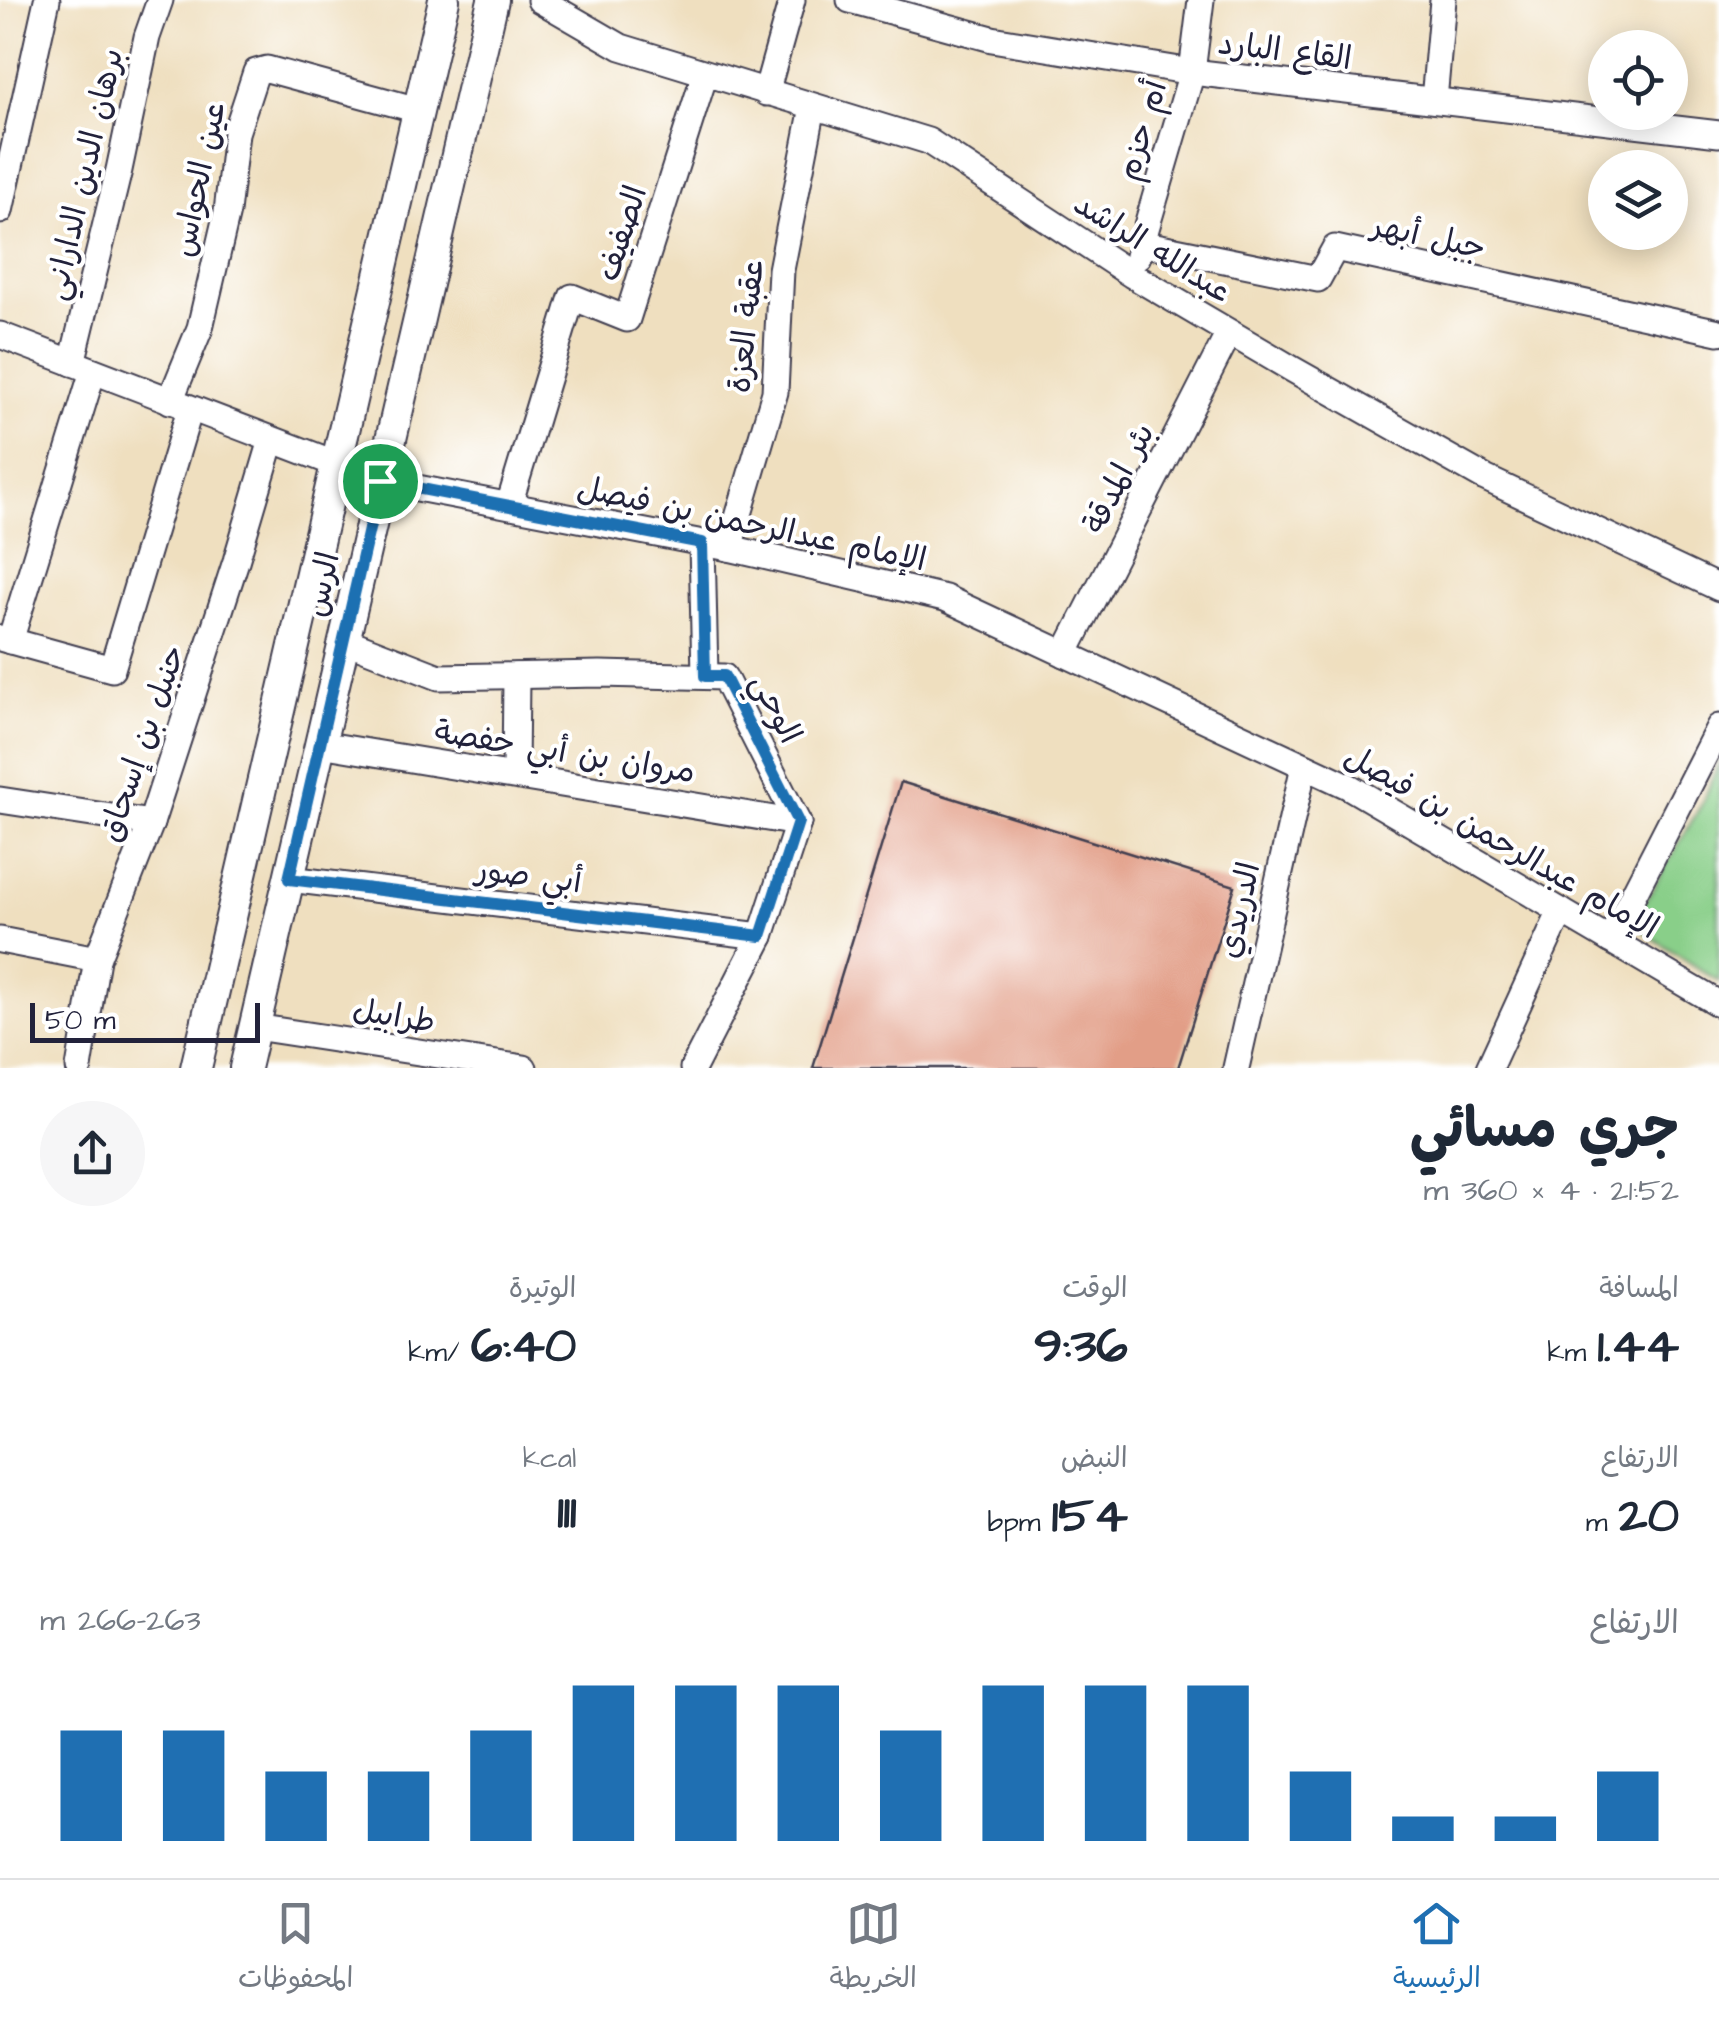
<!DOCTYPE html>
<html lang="ar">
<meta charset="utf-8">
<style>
body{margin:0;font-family:"Architects Daughter","Playpen Sans Arabic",sans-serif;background:#f6f6f7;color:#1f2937;direction:rtl;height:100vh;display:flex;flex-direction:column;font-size:38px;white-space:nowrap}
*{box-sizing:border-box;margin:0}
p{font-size:32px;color:#747a83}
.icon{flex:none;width:55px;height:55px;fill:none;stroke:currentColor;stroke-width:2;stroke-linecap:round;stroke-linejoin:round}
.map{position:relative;height:1068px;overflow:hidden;direction:ltr}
.side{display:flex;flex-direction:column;background:#fff;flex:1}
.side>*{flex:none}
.tools{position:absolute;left:1588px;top:30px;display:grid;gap:20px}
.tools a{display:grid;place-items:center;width:100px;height:100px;border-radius:50%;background:#fff;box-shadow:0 5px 25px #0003;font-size:50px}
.scale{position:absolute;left:30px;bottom:25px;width:230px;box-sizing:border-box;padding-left:10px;border:5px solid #22223b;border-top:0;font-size:28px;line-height:35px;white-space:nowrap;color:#22223b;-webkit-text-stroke:8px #fff;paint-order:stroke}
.pin{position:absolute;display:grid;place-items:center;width:85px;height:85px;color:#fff;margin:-42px;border:5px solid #fff;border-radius:50%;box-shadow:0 2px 10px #0007}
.round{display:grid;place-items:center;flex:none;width:105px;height:105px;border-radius:52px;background:#f6f6f7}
.summary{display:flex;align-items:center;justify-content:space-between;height:170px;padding:0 40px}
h1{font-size:55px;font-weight:700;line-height:75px}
.figures{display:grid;grid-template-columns:repeat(3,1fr);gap:15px;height:170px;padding:10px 40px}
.figures div{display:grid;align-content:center}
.figures b{font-size:50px;font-weight:700}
.figures small{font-size:28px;font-weight:400}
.figures p{font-size:28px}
.chart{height:280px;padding:20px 40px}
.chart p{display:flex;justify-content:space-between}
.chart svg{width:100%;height:180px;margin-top:10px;stroke:#1f6fb2;stroke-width:6}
.dock{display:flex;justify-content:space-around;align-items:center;height:140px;border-top:2px solid #e0e1e3;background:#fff;font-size:28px;color:#747a83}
.dock a{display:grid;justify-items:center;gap:5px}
.dock .active{color:#1f6fb2}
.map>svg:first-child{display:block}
.green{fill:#89cf89;stroke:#567862;stroke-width:2.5}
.building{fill:#e29e87}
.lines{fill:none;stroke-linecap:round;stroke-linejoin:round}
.minor-casing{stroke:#413e4f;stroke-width:29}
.tertiary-casing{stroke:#413e4f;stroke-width:34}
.minor{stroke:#fff;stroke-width:25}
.tertiary{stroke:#fff;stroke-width:30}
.route-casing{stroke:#fff;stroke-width:20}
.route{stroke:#1f6fb2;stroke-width:12}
.labels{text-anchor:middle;stroke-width:8;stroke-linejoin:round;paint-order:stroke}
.street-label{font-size:32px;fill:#22223b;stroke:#fff}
</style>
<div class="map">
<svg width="1719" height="1068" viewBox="0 0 1719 1068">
<rect width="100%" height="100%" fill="#fff"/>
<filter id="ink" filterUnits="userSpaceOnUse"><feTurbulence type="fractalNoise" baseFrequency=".01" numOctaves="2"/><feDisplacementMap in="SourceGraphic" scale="20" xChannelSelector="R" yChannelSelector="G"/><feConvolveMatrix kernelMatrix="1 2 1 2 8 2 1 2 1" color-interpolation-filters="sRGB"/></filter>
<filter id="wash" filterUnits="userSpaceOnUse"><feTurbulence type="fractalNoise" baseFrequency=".0048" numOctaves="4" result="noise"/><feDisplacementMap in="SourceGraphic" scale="40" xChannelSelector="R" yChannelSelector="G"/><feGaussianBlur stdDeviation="2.25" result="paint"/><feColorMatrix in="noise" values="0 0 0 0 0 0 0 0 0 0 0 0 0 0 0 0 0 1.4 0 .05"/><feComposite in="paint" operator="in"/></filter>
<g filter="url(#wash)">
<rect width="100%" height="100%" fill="#efdfbf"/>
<polygon class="green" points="1719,760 1719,982 1632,924 1704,800"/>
<g id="blocks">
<polygon class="building" points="901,782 1235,886 1178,1068 813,1068"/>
</g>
</g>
<g filter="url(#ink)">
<use href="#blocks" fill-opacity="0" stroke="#413e4f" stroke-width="2.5"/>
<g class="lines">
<defs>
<g id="minor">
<polyline points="540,0 621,47 928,141 1132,275 1292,369 1485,478 1719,588"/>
<polyline points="850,0 992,39 1192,72 1719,134"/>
<polyline points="766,93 792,0"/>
<polyline points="1434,100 1443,0"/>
<polyline points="0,211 47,0"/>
<polyline points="1141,243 1318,279 1335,248 1719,332"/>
<polyline points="1138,256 1192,72 1201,0"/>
<polyline points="0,335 381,481 729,548 945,598 1348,786 1719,1004"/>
<polyline points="72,363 119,170 147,37 160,0"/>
<polyline points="170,401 200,328 227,212 236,133 256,72 267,69 418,110"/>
<polyline points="509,505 572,297 627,319 705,74"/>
<polyline points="702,543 705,676"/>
<polyline points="729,548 775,392 781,270 813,107"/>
<polyline points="0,638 112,669 190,409"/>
<polyline points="344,640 439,677 600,674 724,677 798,823 761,936 693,1068"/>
<polyline points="10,641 93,371"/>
<polyline points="1065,654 1229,333"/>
<polyline points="320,744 798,823"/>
<polyline points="515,775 516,676"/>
<polyline points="0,800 151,823"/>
<polyline points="289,879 761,936"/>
<polyline points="0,940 97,959"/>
<polyline points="1610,940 1719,727"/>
<polyline points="255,1027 524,1068"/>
<polyline points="79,1068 97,959 151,823 236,561 272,440"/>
<polyline points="1236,1068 1304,766"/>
<polyline points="1489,1068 1561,911"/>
</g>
<g id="tertiary">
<polyline points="196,1068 444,0"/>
<polyline points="245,1068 493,0"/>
</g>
</defs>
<use href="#minor" class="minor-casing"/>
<use href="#tertiary" class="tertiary-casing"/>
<use href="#minor" class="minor"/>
<use href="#tertiary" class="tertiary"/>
</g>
</g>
<g class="lines" filter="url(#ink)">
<defs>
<polygon id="route" points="380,481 702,543 705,676 724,676 798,822 761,936 289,879"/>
</defs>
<use href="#route" class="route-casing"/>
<use href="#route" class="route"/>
</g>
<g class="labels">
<g class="street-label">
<text transform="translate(1285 50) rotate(7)" y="11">القاع البارد</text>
<text transform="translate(1141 130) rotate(-73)" y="11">أم حزم</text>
<text transform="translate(83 174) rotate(-77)" y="11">برهان الدين الداراني</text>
<text transform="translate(198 179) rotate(-78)" y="11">عين الحواس</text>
<text transform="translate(621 233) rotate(-72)" y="11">الصفيف</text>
<text transform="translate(1429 236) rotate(12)" y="11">جبل أبهر</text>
<text transform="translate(1153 247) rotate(32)" y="11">عبدالله الراشد</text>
<text transform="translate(745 326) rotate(-84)" y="11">عقبة العزة</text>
<text transform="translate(1118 478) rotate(-63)" y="11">بئر المدقة</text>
<text transform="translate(752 523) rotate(12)" y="11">الإمام عبدالرحمن بن فيصل</text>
<text transform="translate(321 584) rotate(-77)" y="11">الرس</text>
<text transform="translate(777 708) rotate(63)" y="11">الوحي</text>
<text transform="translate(141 743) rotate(-71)" y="11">حنبل بن إسحاق</text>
<text transform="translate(565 751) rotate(9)" y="11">مروان بن أبي حفصة</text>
<text transform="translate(1502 841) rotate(30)" y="11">الإمام عبدالرحمن بن فيصل</text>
<text transform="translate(529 875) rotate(7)" y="11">أبي صور</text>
<text transform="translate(1238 910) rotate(-77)" y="11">الدريدي</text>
<text transform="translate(394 1015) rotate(9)" y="11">طرابيل</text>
</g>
</g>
</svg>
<div class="tools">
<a><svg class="icon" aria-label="locate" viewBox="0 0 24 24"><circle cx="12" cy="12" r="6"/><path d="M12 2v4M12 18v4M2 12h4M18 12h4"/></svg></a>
<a><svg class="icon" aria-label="layers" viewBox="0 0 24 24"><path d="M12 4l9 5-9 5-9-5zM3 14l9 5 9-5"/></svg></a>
</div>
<div class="scale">50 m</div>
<div class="pin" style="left:380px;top:481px;background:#1e9e55"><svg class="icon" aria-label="arrive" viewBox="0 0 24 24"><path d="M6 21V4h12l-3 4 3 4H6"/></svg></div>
</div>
<section class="side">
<div class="summary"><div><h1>جري مسائي</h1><p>21:52 · 4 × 360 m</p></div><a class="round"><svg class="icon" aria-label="share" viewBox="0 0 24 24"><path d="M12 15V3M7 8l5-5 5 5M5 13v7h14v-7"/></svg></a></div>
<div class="figures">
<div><p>المسافة</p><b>1.44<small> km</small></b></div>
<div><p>الوقت</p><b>9:36</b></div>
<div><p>الوتيرة</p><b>6:40<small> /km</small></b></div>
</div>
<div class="figures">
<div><p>الارتفاع</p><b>20<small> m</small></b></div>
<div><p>النبض</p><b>154<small> bpm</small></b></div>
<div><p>kcal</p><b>111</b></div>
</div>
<div class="chart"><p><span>الارتفاع</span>263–266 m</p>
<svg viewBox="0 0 160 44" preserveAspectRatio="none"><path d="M5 44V17M15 44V17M25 44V27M35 44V27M45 44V17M55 44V6M65 44V6M75 44V6M85 44V17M95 44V6M105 44V6M115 44V6M125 44V27M135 44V38M145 44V38M155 44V27"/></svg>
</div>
</section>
<nav class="dock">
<a class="active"><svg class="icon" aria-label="home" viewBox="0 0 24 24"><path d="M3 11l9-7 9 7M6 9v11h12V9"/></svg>الرئيسية</a>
<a><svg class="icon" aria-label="map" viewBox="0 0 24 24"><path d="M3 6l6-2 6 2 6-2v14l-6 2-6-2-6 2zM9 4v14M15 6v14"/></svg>الخريطة</a>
<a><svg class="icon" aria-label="saved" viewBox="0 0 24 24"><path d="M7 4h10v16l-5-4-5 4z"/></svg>المحفوظات</a>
</nav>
